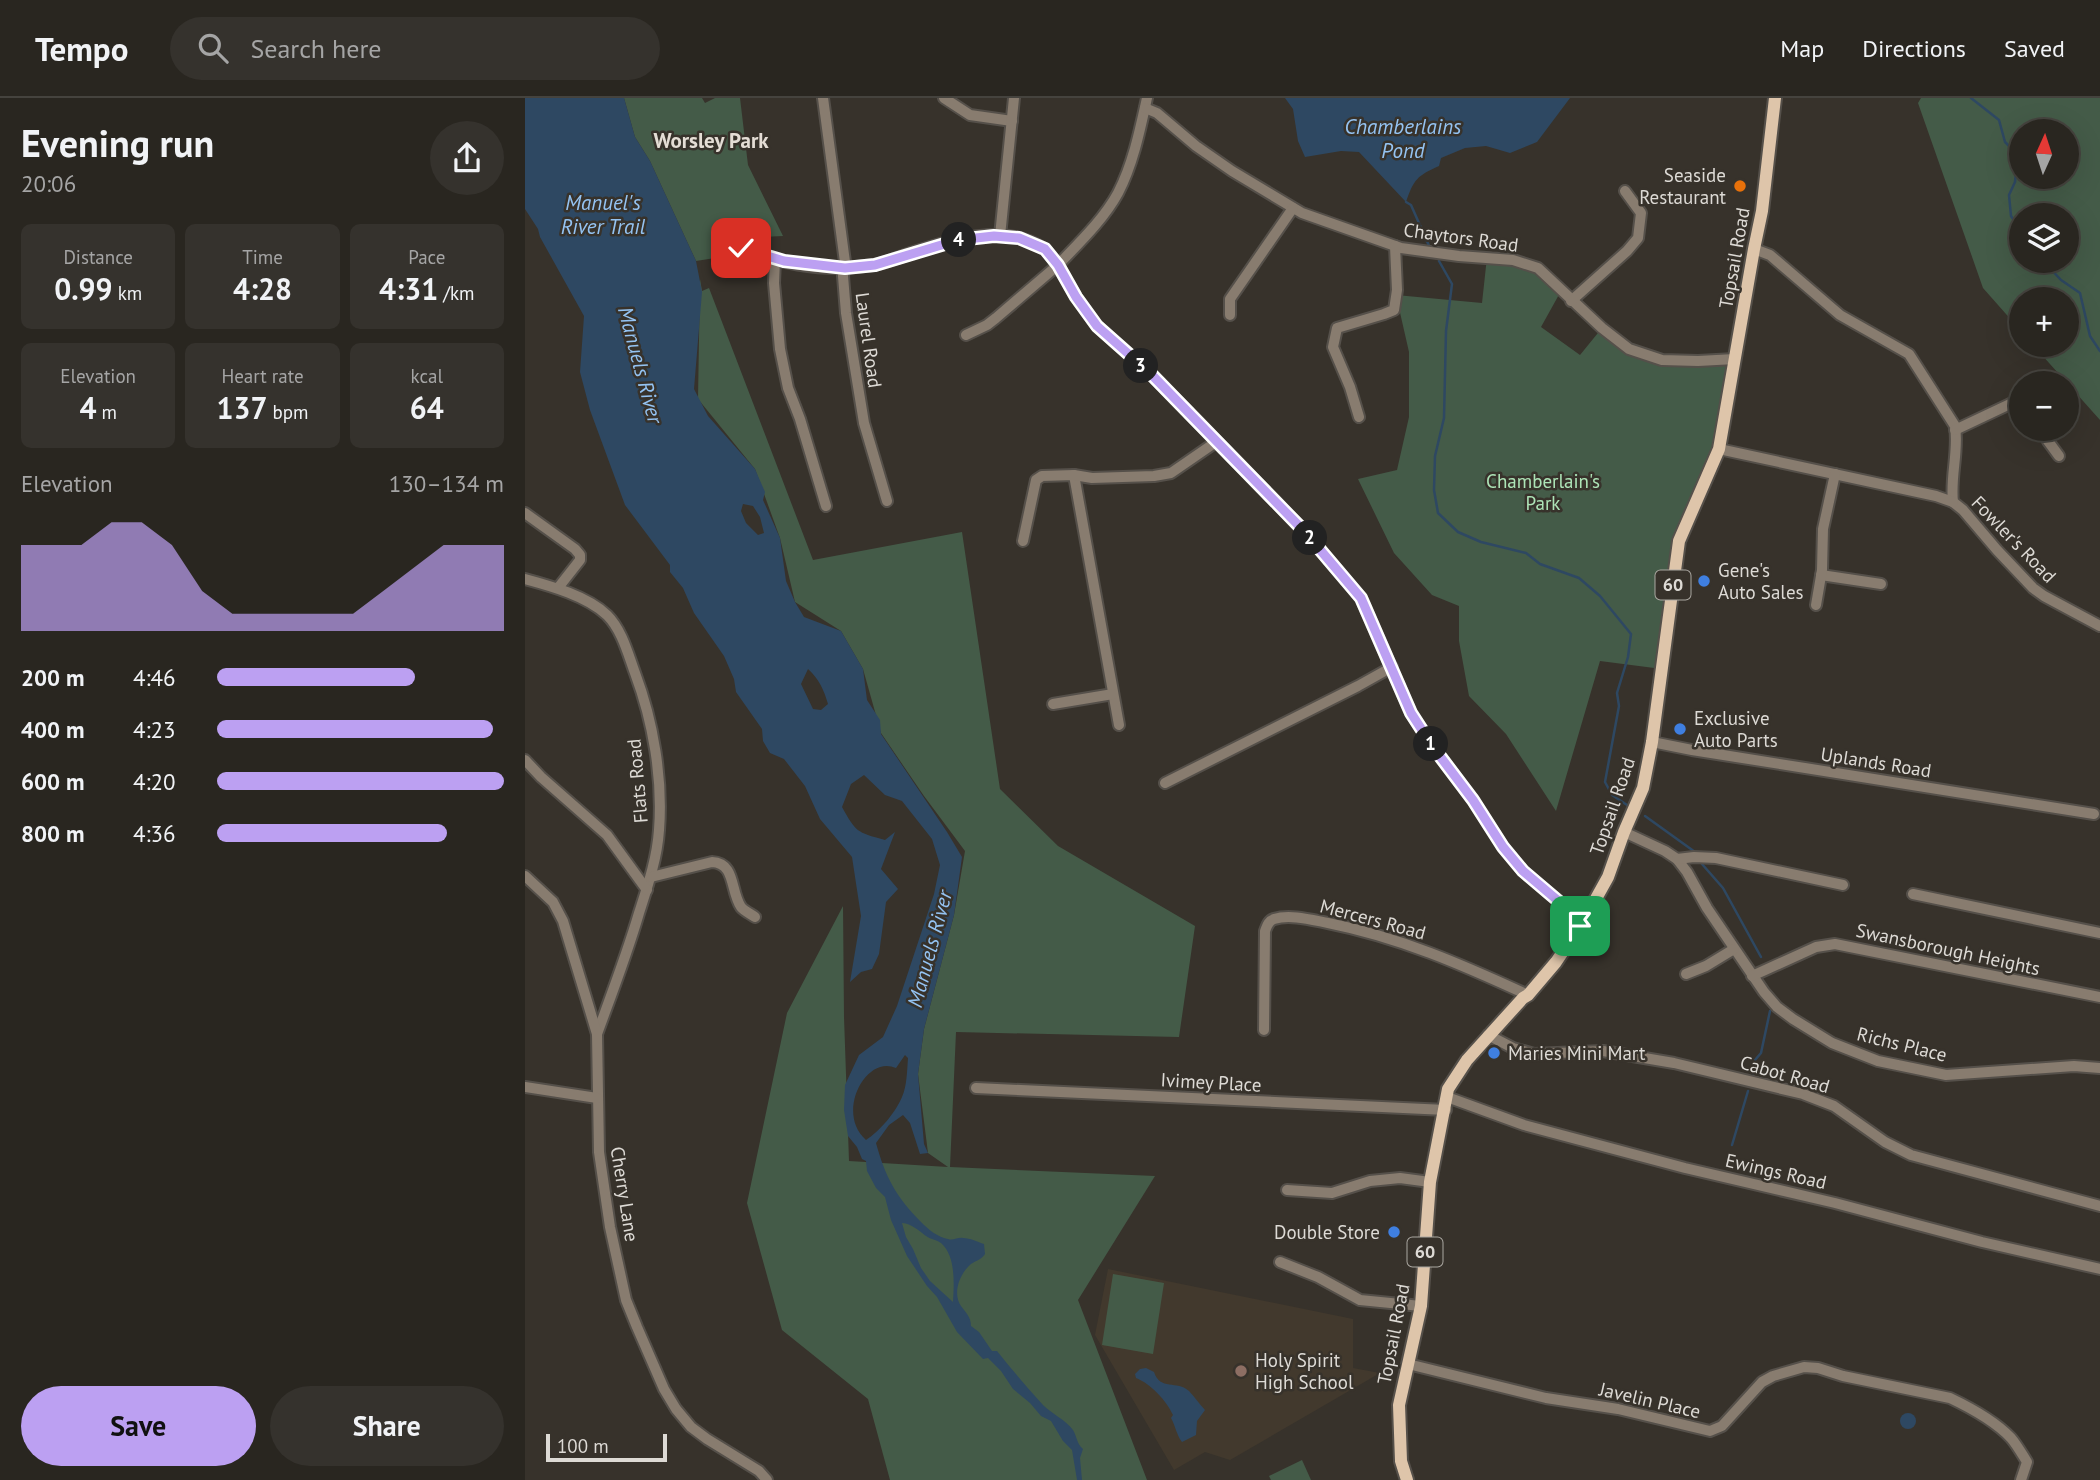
<!DOCTYPE html>
<meta charset="utf-8">
<style>
body{margin:0;font-family:"PT Sans",sans-serif;background:#35322d;color:#f1f3f6;height:100vh;display:flex;flex-direction:column;font-size:26px;white-space:nowrap}
*{box-sizing:border-box;margin:0}
p{font-size:23px;color:#a5a5a5}
.icon{flex:none;width:38px;height:38px;fill:none;stroke:currentColor;stroke-width:2;stroke-linecap:round;stroke-linejoin:round}
.map{position:relative;flex:1;overflow:hidden}
.sheet{display:flex;flex-direction:column;background:#292620;width:525px}
.sheet>*{flex:none}
.needle{width:46px;rotate:3deg}
.controls{position:absolute;left:1484px;top:21px;display:grid;gap:14px}
.controls a{display:grid;place-items:center;width:70px;height:70px;border-radius:50%;background:#292620;box-shadow:0 7px 28px #0002,0 0 0 2px #45433e;font-size:35px}
.scale{position:absolute;left:21px;bottom:18px;width:121px;box-sizing:border-box;padding-left:7px;border:4px solid #dddad5;border-top:0;font-size:19px;line-height:24px;white-space:nowrap;color:#dddad5;-webkit-text-stroke:5px #37322b;paint-order:stroke}
.pin{position:absolute;display:grid;place-items:center;width:60px;height:60px;color:#fff;margin:-30px;border-radius:14px;box-shadow:0 4px 10px #0006}
.km{position:absolute;width:35px;height:35px;margin:-18px;border-radius:50%;background:#222;color:#fff;font-size:19px;line-height:35px;text-align:center}
.round{display:grid;place-items:center;flex:none;width:74px;height:74px;border-radius:37px;background:#35322d}
.overview{display:flex;align-items:center;justify-content:space-between;height:119px;padding:0 21px}
h1{font-size:38px;font-weight:800;line-height:52px}
.metrics{display:grid;grid-template-columns:repeat(3,1fr);gap:10px;height:119px;padding:7px 21px}
.metrics div{display:grid;align-content:center;border-radius:10px;background:#35322d;text-align:center}
.metrics b{font-size:30px;font-weight:800}
.metrics small{font-size:19px;font-weight:400}
.metrics p{font-size:19px}
.chart{height:196px;padding:14px 21px}
.chart p{display:flex;justify-content:space-between}
.chart svg{width:100%;height:126px;margin-top:7px;fill:#bca0f2;opacity:.7}
.action{display:flex;gap:14px;margin-top:auto;padding:14px 21px}
.action a{flex:1;height:80px;border-radius:42px;background:#bca0f2;color:#111;font-size:28px;font-weight:800;line-height:80px;text-align:center}
.action a+a{background:#35322d;color:#f1f3f6}
ul{padding:0 21px;list-style:none;font-size:23px}
li{display:grid;grid-template-columns:112px 84px 1fr;align-items:center;height:52px}
li i{height:18px;border-radius:9px;background:#bca0f2}
header{display:flex;align-items:center;gap:42px;box-sizing:border-box;height:98px;padding:0 35px;background:#292620;border-bottom:2px solid #45433e}
header strong{font-size:33px}
nav{display:flex;gap:38px;margin-inline-start:auto;font-size:24px}
.search{width:490px;height:63px;background:#35322d;display:flex;align-items:center;gap:18px;box-sizing:border-box;padding:0 24px;border-radius:38px;color:#a5a5a5;font-size:26px}
main{display:flex;flex:1;min-height:0}
.map>svg:first-child{display:block}
.built{fill:#42392d}
.green{fill:#445b48;fill-rule:evenodd}
.water{fill:#2e4862;fill-rule:evenodd}
.lines{fill:none;stroke-linecap:round;stroke-linejoin:round}
.stream{stroke:#2e4862;stroke-width:2.5}
.minor-casing{stroke:#55504a;stroke-width:14}
.major-casing{stroke:#55504a;stroke-width:16}
.minor{stroke:#887c6f;stroke-width:10}
.major{stroke:#dec5aa;stroke-width:12}
.route-casing{stroke:#fff;stroke-width:14}
.route{stroke:#bca0f2;stroke-width:9}
.food-dot{fill:#e8710a;stroke:#37322b;stroke-width:2.5}
.shop-dot{fill:#3f7fe0;stroke:#37322b;stroke-width:2.5}
.education-dot{fill:#8d6e63;stroke:#37322b;stroke-width:2.5}
.labels{text-anchor:middle;stroke-width:5;stroke-linejoin:round;paint-order:stroke}
.shield{fill:#37322b;stroke:#aba8a2;stroke-width:2}
.shield-label{font-size:18px;font-weight:bold;fill:#dddad5}
.poi-label{font-size:19px;fill:#dddad5;stroke:#37322b;text-anchor:start}
.street-label{font-size:19px;fill:#dddad5;stroke:#37322b}
.park-label{font-size:19px;fill:#ade4b7;stroke:#37322b}
.water-label{font-size:21px;font-style:italic;fill:#94c3f2;stroke:#37322b}
.neighbourhood-label{font-size:21px;font-weight:bold;fill:#e4ddd5;stroke:#37322b}
</style>
<header>
<strong>Tempo</strong>
<div class="search"><svg class="icon" aria-label="search" viewBox="0 0 24 24"><circle cx="10" cy="10" r="6"/><path d="M15 15l6 6"/></svg>Search here</div>
<nav><a>Map</a><a>Directions</a><a>Saved</a></nav>
</header>
<main>
<section class="sheet">
<div class="overview"><div><h1>Evening run</h1><p>20:06</p></div><a class="round"><svg class="icon" aria-label="share" viewBox="0 0 24 24"><path d="M12 15V3M7 8l5-5 5 5M5 13v7h14v-7"/></svg></a></div>
<div class="metrics">
<div><p>Distance</p><b>0.99<small> km</small></b></div>
<div><p>Time</p><b>4:28</b></div>
<div><p>Pace</p><b>4:31<small> /km</small></b></div>
</div>
<div class="metrics">
<div><p>Elevation</p><b>4<small> m</small></b></div>
<div><p>Heart rate</p><b>137<small> bpm</small></b></div>
<div><p>kcal</p><b>64</b></div>
</div>
<div class="chart"><p><span>Elevation</span>130–134 m</p>
<svg viewBox="0 0 160 44" preserveAspectRatio="none"><path d="M0 44V14L10 14L20 14L30 6L40 6L50 14L60 30L70 38L80 38L90 38L100 38L110 38L120 30L130 22L140 14L150 14L160 14V44z"/></svg>
</div>
<ul>
<li><b>200 m</b>4:46<i style="width:69%"></i></li>
<li><b>400 m</b>4:23<i style="width:96%"></i></li>
<li><b>600 m</b>4:20<i style="width:100%"></i></li>
<li><b>800 m</b>4:36<i style="width:80%"></i></li>
</ul>
<div class="action"><a>Save</a><a>Share</a></div>
</section>
<div class="map">
<svg width="1575" height="1382" viewBox="0 0 1575 1382">
<rect width="100%" height="100%" fill="#37322b"/>
<polygon class="built" points="583,1171 828,1221 828,1270 855,1275 705,1362 680,1354 649,1372 570,1237"/>
<g class="green">
<polygon points="99,0 177,0 180,5 190,0 215,0 223,67 258,138 219,140 209,157 171,163 125,63 110,39"/>
<path d="M1396 0H1575V322L1508 247H1542V201H1496V233L1458 190 1393 5ZM1496 33H1542V79H1496ZM1496 117H1542V163H1496Z"/>
<polygon points="962,159 1013,170 1036,193 1016,229 1055,257 1077,230 1104,251 1137,262 1210,261 1194,351 1154,443 1137,571 1075,563 1031,713 981,636 944,598 934,543 934,508 907,497 869,455 833,381 872,372 884,319 884,254 871,197 957,205"/>
<polygon points="175,181 177,193 184,190 288,462 437,434 475,691 533,748 670,828 654,939 431,934 425,1069 630,1078 553,1202 622,1382 365,1382 343,1301 257,1232 222,1105 262,915 318,808 319,919 324,1063 423,1069 403,1055 393,976 399,931 429,817 440,753 399,698 356,635 338,571 316,533 270,504 255,440 230,371 173,301"/>
<polygon points="588,1176 639,1185 628,1256 577,1247"/>
<polygon points="777,1362 786,1382 746,1382 744,1378"/>
</g>
<g class="water">
<path d="M0 0H99L110 39 125 63 171 163 177 194 169 291 183 318 230 371 240 394 238 402 255 440 261 483 270 504 279 519 316 533 338 571 342 602 355 622 356 636 422 734 437 759 429 817 399 931 393 976 399 1046 403 1055 395 1056 385 1025 378 1017 364 1027 351 1045C360 1078 371 1099 396 1124 403 1131 412 1139 423 1141 428 1143 433 1139 438 1140 445 1140 453 1144 459 1146L460 1156C456 1162 452 1162 446 1166 435 1175 427 1195 436 1208 441 1215 446 1219 446 1228L454 1234 467 1253H472C487 1272 502 1289 518 1307 527 1316 541 1322 548 1332 552 1339 552 1346 558 1351L555 1360 557 1382H552L547 1352 538 1343 526 1323 516 1318 505 1305 488 1291 476 1273 463 1260 458 1261 432 1234 412 1199 402 1188 382 1158 366 1122 360 1099 351 1090 342 1073 341 1063 337 1061 332 1049 323 1038 319 1012 320 987 334 957 358 939 372 908 409 796 415 767 407 741 377 703 360 697 339 677 326 686 317 709C331 734 331 734 360 742L370 734 356 771 373 791 361 804 354 856 347 871 336 874 325 884 336 818 327 759 295 721 280 688 259 661 245 655 238 643 237 631 211 594 209 581 199 558 169 515 158 490 145 474V467L100 407 65 312 55 274 59 218 15 139 13 131 0 111ZM218 406 228 408 235 419 239 435 233 437 221 425 216 413ZM283 571C294 581 299 592 303 606L296 612 288 611 276 586ZM380 957 383 960C382 973 382 988 377 999 371 1014 354 1034 341 1042 310 1015 341 956 371 970ZM377 1125C387 1126 393 1132 401 1138 405 1141 412 1142 416 1145 431 1158 429 1186 428 1204L405 1183 396 1170 388 1151 381 1139Z"/>
<path d="M760 0H1045L1012 44 985 55 961 48 940 50 916 60 914 68C892 78 889 81 881 104L834 54 816 53 780 59 773 43 768 11Z"/>
<path d="M621 1270 629 1274C635 1293 652 1282 664 1293 670 1299 674 1306 680 1312L672 1323 671 1337 657 1344C652 1338 650 1327 646 1320L648 1317C641 1302 626 1286 611 1280L610 1276 615 1271Z"/>
<circle cx="1383" cy="1323" r="8"/>
</g>
<g class="lines">
<g class="stream">
<polyline points="1446,0 1474,22 1480,44 1493,57 1490,84 1484,97 1486,118 1496,133"/>
<polyline points="881,104 886,107 905,150"/>
<polyline points="914,163 927,186 921,233 919,320 910,358 909,392 913,415 933,434 956,444 1001,455 1015,466 1054,480 1075,498 1106,536 1103,559 1092,595 1094,608 1080,684 1087,697 1105,709"/>
<polyline points="1521,163 1521,166 1536,182 1555,195 1565,238 1575,253"/>
<polyline points="1120,718 1170,754"/>
<polyline points="1177,766 1198,790 1236,859"/>
<polyline points="1228,976 1230,962 1236,955 1245,913"/>
<polyline points="1207,1047 1223,993"/>
</g>
<defs>
<g id="minor">
<polyline points="298,0 320,164 318,178 321,215 339,325 362,403"/>
<polyline points="419,0 445,17 487,23"/>
<path d="M622 0C615 32 608 66 593 95 579 121 554 145 533 167L551 199 572 228 625 275 780 434 836 500 886 615 908 649 948 702 978 749 998 773 1058 824"/>
<polyline points="620,10 632,15 671,48 707,73 777,115 876,150 934,158 988,162 1013,170 1077,230 1104,251 1137,262 1173,263 1210,261"/>
<polyline points="475,138 489,0"/>
<path d="M202 142C244 166 300 175 348 167 362 165 376 158 389 154 428 141 482 125 519 151 525 155 529 162 533 167L471 220 462 227 441 237"/>
<path d="M1229 151 1245 157 1315 217 1384 256 1430 328C1434 353 1425 379 1428 404L1438 412 1472 452 1508 490 1519 498 1575 528"/>
<polyline points="250,161 249,185 255,251 263,290 275,321 301,408"/>
<polyline points="1046,203 1102,153 1113,140 1116,115 1100,93"/>
<polyline points="705,217 705,201 768,110"/>
<polyline points="834,319 825,289 808,249 812,230 859,216 869,212 872,192 870,148"/>
<polyline points="1518,331 1523,343 1534,358"/>
<polyline points="1430,332 1485,306 1496,304"/>
<polyline points="1194,351 1411,398 1428,404"/>
<polyline points="549,377 594,627"/>
<polyline points="0,415 50,451 55,457 55,462 33,490"/>
<polyline points="498,443 511,382 517,378 549,377 567,380 629,378 646,375 691,344"/>
<polyline points="1296,477 1356,486"/>
<path d="M0 481C26 488 62 498 82 517 97 532 103 556 110 575 128 623 138 680 134 732 132 761 123 787 114 815 102 856 87 895 72 936"/>
<polyline points="1291,507 1297,472 1298,431 1310,376"/>
<polyline points="528,606 588,596"/>
<polyline points="1127,644 1167,652 1569,716"/>
<polyline points="0,662 16,679 82,737 122,792"/>
<polyline points="640,685 833,588 867,569"/>
<polyline points="1099,734 1140,753 1152,761 1162,774 1182,810 1239,894 1252,909 1268,921 1307,945 1353,963 1421,977 1549,968 1575,970"/>
<polyline points="1152,761 1169,759 1191,760 1318,787"/>
<polyline points="0,778 28,804 38,823 72,936 74,1054 85,1129 101,1202 112,1229 139,1291 151,1311 166,1329 182,1341 234,1373 242,1382"/>
<path d="M126 779 187 764C211 765 205 793 216 809 219 813 226 816 230 819"/>
<polyline points="1388,796 1575,835"/>
<polyline points="1161,876 1181,868 1209,851"/>
<polyline points="1227,878 1291,849 1310,846 1575,899"/>
<path d="M739 932 740 833C742 828 743 823 749 821 765 816 787 822 803 825 874 839 938 867 1003 897"/>
<polyline points="963,937 988,950 1009,956 1078,953 1149,965 1278,996 1309,1008 1360,1044 1386,1057 1575,1108"/>
<polyline points="0,989 72,1000"/>
<polyline points="451,990 921,1012"/>
<polyline points="922,999 999,1027 1160,1070 1310,1105 1457,1144 1575,1171"/>
<polyline points="762,1092 807,1095 845,1083 875,1080 905,1084"/>
<polyline points="755,1164 793,1179 835,1202 896,1208"/>
<path d="M883 1266 1021 1300 1093 1311 1185 1333 1197 1328 1237 1284 1248 1278 1279 1269 1293 1270 1318 1278 1425 1300C1446 1310 1470 1323 1486 1340 1492 1347 1497 1356 1502 1364L1496 1382"/>
</g>
<polyline id="major" points="882,1382 876,1363 874,1307 896,1208 905,1084 923,991 942,962 998,900 1003,897 1031,864 1058,824 1083,779 1099,734 1118,690 1127,644 1154,443 1194,351 1229,151 1237,113 1250,0"/>
</defs>
<use href="#minor" class="minor-casing"/>
<use href="#major" class="major-casing"/>
<use href="#minor" class="minor"/>
<use href="#major" class="major"/>
</g>
<g class="lines">
<defs>
<polyline id="route" points="216,150 259,163 320,170 350,167 433,142 469,138 494,140 520,151 533,167 551,199 572,228 625,275 780,434 836,500 886,615 908,649 948,702 978,749 998,773 1058,824 1055,828"/>
</defs>
<use href="#route" class="route-casing"/>
<use href="#route" class="route"/>
</g>
<circle class="food-dot" cx="1215" cy="88" r="7"/>
<g class="shop-dot">
<circle cx="1179" cy="483" r="7"/>
<circle cx="1155" cy="631" r="7"/>
<circle cx="969" cy="955" r="7"/>
<circle cx="869" cy="1134" r="7"/>
</g>
<circle class="education-dot" cx="716" cy="1273" r="7"/>
<g class="labels">
<g class="shield">
<rect x="1130.5" y="472.5" width="35" height="29" rx="5"/>
<rect x="882.5" y="1139.5" width="35" height="29" rx="5"/>
</g>
<g class="shield-label">
<text x="1148" y="493">60</text>
<text x="900" y="1160">60</text>
</g>
<g class="poi-label">
<text x="1201" y="84" text-anchor="end">Seaside<tspan x="1201" dy="22">Restaurant</tspan></text>
<text x="1193" y="479">Gene's<tspan x="1193" dy="22">Auto Sales</tspan></text>
<text x="1169" y="627">Exclusive<tspan x="1169" dy="22">Auto Parts</tspan></text>
<text x="983" y="962">Maries Mini Mart</text>
<text x="855" y="1141" text-anchor="end">Double Store</text>
<text x="730" y="1269">Holy Spirit<tspan x="730" dy="22">High School</tspan></text>
</g>
<g class="street-label">
<text transform="translate(936 139) rotate(8)" y="7">Chaytors Road</text>
<text transform="translate(1209 160) rotate(-80)" y="7">Topsail Road</text>
<text transform="translate(344 242) rotate(82)" y="7">Laurel Road</text>
<text transform="translate(1489 441) rotate(46)" y="7">Fowler's Road</text>
<text transform="translate(1351 664) rotate(9)" y="7">Uplands Road</text>
<text transform="translate(112 683) rotate(-95)" y="7">Flats Road</text>
<text transform="translate(1087 708) rotate(-71)" y="7">Topsail Road</text>
<text transform="translate(848 821) rotate(15)" y="7">Mercers Road</text>
<text transform="translate(1423 851) rotate(12)" y="7">Swansborough Heights</text>
<text transform="translate(1377 946) rotate(14)" y="7">Richs Place</text>
<text transform="translate(1260 976) rotate(16)" y="7">Cabot Road</text>
<text transform="translate(686 984) rotate(3)" y="7">Ivimey Place</text>
<text transform="translate(1251 1073) rotate(13)" y="7">Ewings Road</text>
<text transform="translate(100 1096) rotate(81)" y="7">Cherry Lane</text>
<text transform="translate(868 1236) rotate(-79)" y="7">Topsail Road</text>
<text transform="translate(1125 1302) rotate(13)" y="7">Javelin Place</text>
</g>
<g class="park-label">
<text x="1018" y="390">Chamberlain's<tspan x="1018" dy="22">Park</tspan></text>
</g>
<g class="water-label">
<text x="878" y="36">Chamberlains<tspan x="878" dy="24">Pond</tspan></text>
<text x="78" y="112">Manuel's<tspan x="78" dy="24">River Trail</tspan></text>
<text transform="translate(115 267) rotate(75)" y="7">Manuels River</text>
<text transform="translate(405 851) rotate(-75)" y="7">Manuels River</text>
</g>
<g class="neighbourhood-label">
<text x="186" y="50">Worsley Park</text>
</g>
</g>
</svg>
<div class="controls">
<a><svg class="needle" viewBox="-14 -14 28 28"><path d="M0-13l5 13h-10z" fill="#e53935"/><path d="M0 13l5-13h-10z" fill="#a5a5a5"/></svg></a>
<a><svg class="icon" aria-label="layers" viewBox="0 0 24 24"><path d="M12 4l9 5-9 5-9-5zM3 14l9 5 9-5"/></svg></a>
<a>+</a>
<a>−</a>
</div>
<div class="scale">100 m</div>
<div class="pin" style="left:1055px;top:828px;background:#1e9e55"><svg class="icon" aria-label="arrive" viewBox="0 0 24 24"><path d="M6 21V4h12l-3 4 3 4H6"/></svg></div>
<div class="pin" style="left:216px;top:150px;background:#d93025"><svg class="icon" aria-label="check" viewBox="0 0 24 24"><path d="M5 12l5 5 9-10"/></svg></div>
<b class="km" style="left:906px;top:646px">1</b>
<b class="km" style="left:785px;top:440px">2</b>
<b class="km" style="left:616px;top:268px">3</b>
<b class="km" style="left:434px;top:142px">4</b>
</div>
</main>
